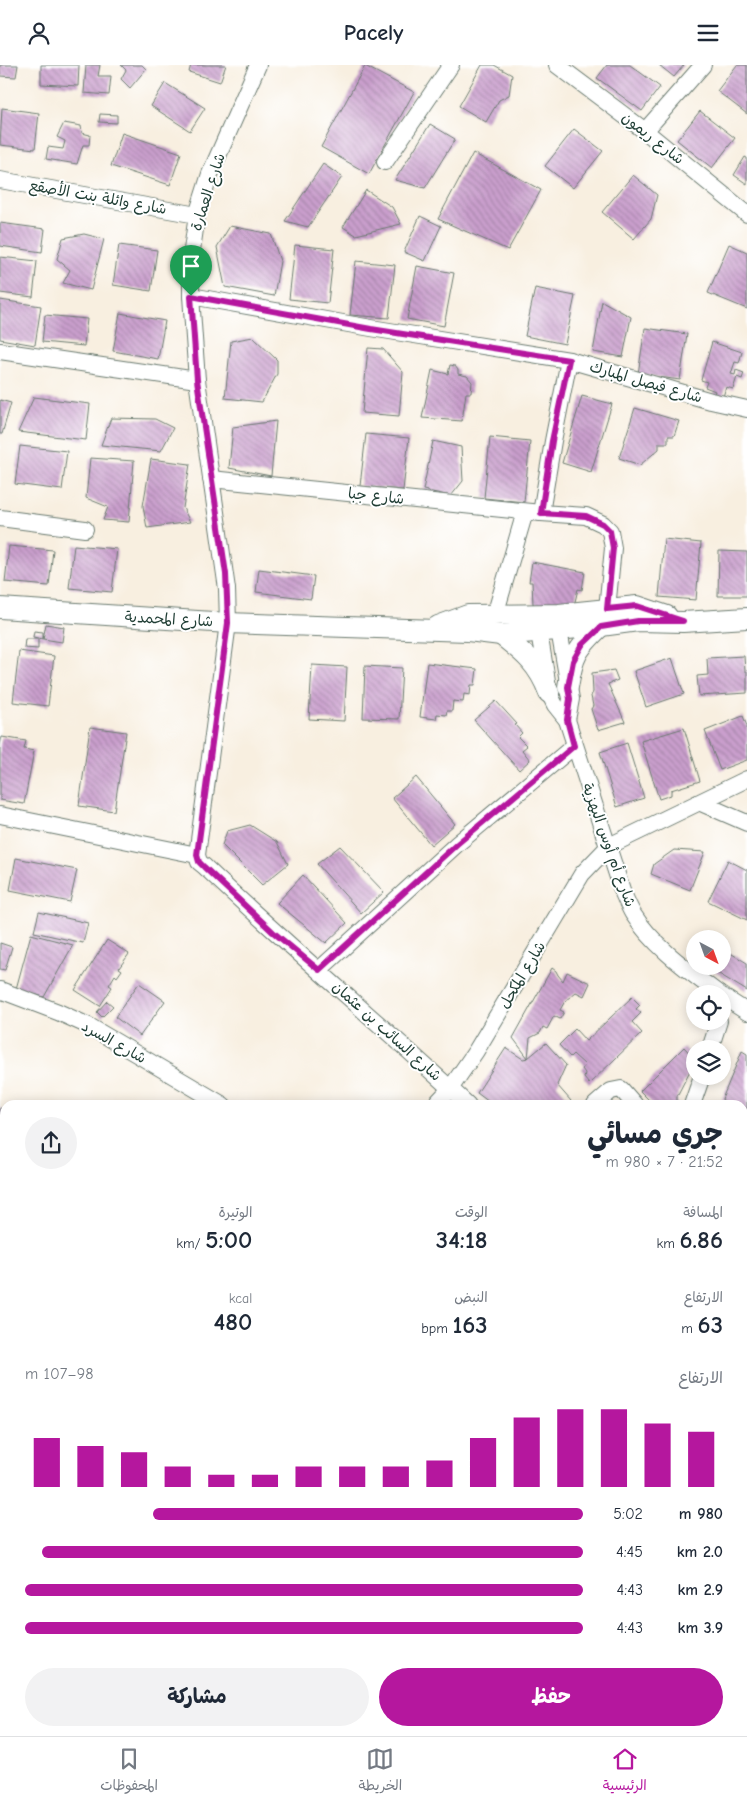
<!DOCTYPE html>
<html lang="ar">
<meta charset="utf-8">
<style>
body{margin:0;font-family:"Comic Neue","Playpen Sans Arabic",sans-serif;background:#f2f2f3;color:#1f2937;direction:rtl;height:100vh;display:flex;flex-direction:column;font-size:19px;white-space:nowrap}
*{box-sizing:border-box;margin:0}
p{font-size:16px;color:#747a83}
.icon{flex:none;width:28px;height:28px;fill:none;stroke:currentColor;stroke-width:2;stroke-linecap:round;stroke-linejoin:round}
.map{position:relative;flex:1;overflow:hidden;direction:ltr}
.sheet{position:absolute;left:0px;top:1035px;width:748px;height:636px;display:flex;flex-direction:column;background:#fff;border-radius:15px 15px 0 0;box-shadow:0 2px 12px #0003;direction:rtl}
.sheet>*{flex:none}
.needle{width:32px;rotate:139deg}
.fabs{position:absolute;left:686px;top:865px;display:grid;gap:10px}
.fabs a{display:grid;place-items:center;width:45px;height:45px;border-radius:50%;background:#fff;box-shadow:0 2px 12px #0003;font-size:25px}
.pin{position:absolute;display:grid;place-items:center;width:42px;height:42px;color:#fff;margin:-51px -21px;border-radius:50% 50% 50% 0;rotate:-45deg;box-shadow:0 0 5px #0007}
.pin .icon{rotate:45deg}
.round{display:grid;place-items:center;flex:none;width:52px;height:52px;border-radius:26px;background:#f2f2f3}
.overview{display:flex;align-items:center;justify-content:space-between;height:85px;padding:0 25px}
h1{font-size:28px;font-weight:700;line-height:38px}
.figures{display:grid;grid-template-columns:repeat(3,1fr);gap:8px;height:85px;padding:5px 25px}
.figures div{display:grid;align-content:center}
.figures b{font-size:25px;font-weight:700}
.figures small{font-size:14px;font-weight:400}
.figures p{font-size:14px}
.chart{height:140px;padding:10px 25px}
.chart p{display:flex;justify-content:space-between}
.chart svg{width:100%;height:90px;margin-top:5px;stroke:#b5179e;stroke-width:6}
.action{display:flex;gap:10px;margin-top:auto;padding:10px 25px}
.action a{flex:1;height:58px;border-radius:30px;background:#b5179e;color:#fff;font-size:20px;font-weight:700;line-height:58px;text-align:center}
.action a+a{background:#f2f2f3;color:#1f2937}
ul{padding:0 25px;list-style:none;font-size:16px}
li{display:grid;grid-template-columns:80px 60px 1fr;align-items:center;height:38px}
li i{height:12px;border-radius:6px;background:#b5179e}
header{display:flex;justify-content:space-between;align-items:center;height:65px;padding:0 25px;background:#fff;font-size:22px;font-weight:700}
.tabs{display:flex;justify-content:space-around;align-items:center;height:70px;border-top:1px solid #e0e1e3;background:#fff;font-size:14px;color:#747a83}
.tabs a{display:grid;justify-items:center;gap:2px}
.tabs .current{color:#b5179e}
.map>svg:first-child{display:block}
.building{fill:url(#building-back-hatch)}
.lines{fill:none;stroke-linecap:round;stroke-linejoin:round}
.minor-casing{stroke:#6b7b70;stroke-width:18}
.tertiary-casing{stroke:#6b7b70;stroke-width:22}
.minor{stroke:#fff;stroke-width:16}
.tertiary{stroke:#fff;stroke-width:20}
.route-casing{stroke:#fff;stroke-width:10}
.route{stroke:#b5179e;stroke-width:6}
.labels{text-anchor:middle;stroke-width:4;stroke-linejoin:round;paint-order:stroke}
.street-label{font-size:15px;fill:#1f3d34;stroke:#fff}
</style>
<header><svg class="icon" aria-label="menu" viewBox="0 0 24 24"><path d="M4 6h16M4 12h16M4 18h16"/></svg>Pacely<svg class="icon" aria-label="person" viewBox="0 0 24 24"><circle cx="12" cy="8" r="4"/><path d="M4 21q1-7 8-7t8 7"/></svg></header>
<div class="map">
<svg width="747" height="1671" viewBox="0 0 747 1671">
<defs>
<pattern id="building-back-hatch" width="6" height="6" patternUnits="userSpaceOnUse" patternTransform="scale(1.25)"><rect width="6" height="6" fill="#ca9fcd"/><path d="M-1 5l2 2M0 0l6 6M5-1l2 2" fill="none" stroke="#a383a7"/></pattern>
</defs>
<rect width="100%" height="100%" fill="#fff"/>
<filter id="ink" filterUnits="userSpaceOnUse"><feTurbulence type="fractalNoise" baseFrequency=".02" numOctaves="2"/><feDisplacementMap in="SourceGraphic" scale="10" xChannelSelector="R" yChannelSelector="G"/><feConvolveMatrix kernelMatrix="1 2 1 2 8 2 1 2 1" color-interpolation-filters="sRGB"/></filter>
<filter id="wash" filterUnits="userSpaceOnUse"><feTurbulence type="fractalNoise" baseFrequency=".0096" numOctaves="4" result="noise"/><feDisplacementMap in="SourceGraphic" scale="20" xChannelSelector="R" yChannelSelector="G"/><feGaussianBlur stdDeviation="1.12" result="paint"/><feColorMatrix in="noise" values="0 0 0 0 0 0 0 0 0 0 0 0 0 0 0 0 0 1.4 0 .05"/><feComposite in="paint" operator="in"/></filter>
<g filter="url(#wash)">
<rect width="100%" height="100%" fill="#f8efe0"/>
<g id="blocks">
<g class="building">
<polygon points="0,0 18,0 16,12 0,11"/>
<polygon points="41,0 79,0 78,21 41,19"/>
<polygon points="86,0 100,0 98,11 111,11 109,30 84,28"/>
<polygon points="121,0 142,0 146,4 130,23 121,14 126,5"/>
<polygon points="191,0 226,0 220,17 189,7"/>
<polygon points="482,0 494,0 512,10 509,30 499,35 486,57 459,41"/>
<polygon points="607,0 630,0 660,22 642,46 597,13"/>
<polygon points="659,0 684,0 674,12"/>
<polygon points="737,0 747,0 747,49 717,26"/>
<polygon points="365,1 414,27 369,109 321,82"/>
<polygon points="165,18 205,43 190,66 151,41"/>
<polygon points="2,43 39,48 35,84 0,80"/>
<polygon points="700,46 735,73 712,103 677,75"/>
<polygon points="100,49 117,50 117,58 99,57"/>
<polygon points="64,58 81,61 82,68 90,70 89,80 83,80 77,99 46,94 48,82 63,84 65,76 57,72"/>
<polygon points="430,59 455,74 425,123 395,115"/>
<polygon points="574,64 603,86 573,123 545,101"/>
<polygon points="122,68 181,88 170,120 111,101"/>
<polygon points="473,88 541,125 508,185 438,154"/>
<polygon points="745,92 747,93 747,119 734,110"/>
<polygon points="323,99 342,112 308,162 285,156"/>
<polygon points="633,110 657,130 651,154 634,174 602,147"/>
<polygon points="366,125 392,142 401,159 356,170 343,162"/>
<polygon points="420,151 441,161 425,196 404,187"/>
<polygon points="0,158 45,164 42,187 0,181"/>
<polygon points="230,161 271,169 280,196 274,231 225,222 217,182"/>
<polygon points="84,169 104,174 91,225 63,218 70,205 57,194 63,173"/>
<polygon points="729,179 747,187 747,244 708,228"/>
<polygon points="119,180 157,185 151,226 113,220"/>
<polygon points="295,180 334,184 328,238 289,234"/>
<polygon points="0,192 37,196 33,232 0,228"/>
<polygon points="356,196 395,200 389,253 350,250"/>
<polygon points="417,201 454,208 444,261 407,254"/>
<polygon points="535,223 575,231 565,279 525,271"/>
<polygon points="0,235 41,241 35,280 0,274"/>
<polygon points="602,236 631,252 623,292 593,287"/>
<polygon points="120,248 165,256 158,294 113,286"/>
<polygon points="45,250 87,254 84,281 42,277"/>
<polygon points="645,263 687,269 680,315 638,309"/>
<polygon points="253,272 277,295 277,309 262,337 225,333 231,276"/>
<polygon points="712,277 742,287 739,298 735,297 731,309 735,310 736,305 744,308 742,314 737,312 733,324 726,322 722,335 713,332 715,326 705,322 707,317 701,315"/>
<polygon points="368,283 383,284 403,307 399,351 362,348"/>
<polygon points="450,300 455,301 458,305 458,309 467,311 472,317 471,328 466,328 462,356 422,353 432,305 448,309"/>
<polygon points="582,331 612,339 591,407 562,398"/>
<polygon points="34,332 90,339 86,375 18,367"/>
<polygon points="0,335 11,338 2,369 0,369"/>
<polygon points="635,343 679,356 674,371 668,371 668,378 659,378 659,384 640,400 619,393"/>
<polygon points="111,353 155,354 173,363 161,386 101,380"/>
<polygon points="276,356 271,411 229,403 233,362"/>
<polygon points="366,369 409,373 403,425 360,421"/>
<polygon points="490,372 530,376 524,437 484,433"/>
<polygon points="433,376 461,382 463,416 451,431 423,425"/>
<polygon points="20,381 67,386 62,425 15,419"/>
<polygon points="90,393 134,396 129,457 103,455 108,442 86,433"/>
<polygon points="151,394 190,399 183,443 190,457 147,463 143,441"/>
<polygon points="664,474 701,478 696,535 659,532"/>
<polygon points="74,480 117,484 112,527 69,523"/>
<polygon points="9,481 53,485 49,521 5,517"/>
<polygon points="719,486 747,487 747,531 718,531"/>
<polygon points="532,497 585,507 582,525 578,524 574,541 553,544 533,539 532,517 529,517"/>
<polygon points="259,504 314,511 311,534 256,527"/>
<polygon points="46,559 64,562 62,577 43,574"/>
<polygon points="34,566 43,567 43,574 33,572"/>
<polygon points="25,574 38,574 38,584 24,583"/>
<polygon points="19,586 54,591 48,641 13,637"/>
<polygon points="744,591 745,606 747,606 747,628 699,631 697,611 708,610 707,593"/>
<polygon points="672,593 684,629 646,642 634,606"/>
<polygon points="427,598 477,604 475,620 471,620 470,630 464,629 463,637 453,636 452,646 447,646 446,650 437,649 436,654 420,652"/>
<polygon points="312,600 347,602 344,656 309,654"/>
<polygon points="365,601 402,603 399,654 363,653"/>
<polygon points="614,605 618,615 608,619 625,657 598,665 591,644 593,641 591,631 593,627 592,608"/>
<polygon points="496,636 517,659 515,660 522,668 518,672 527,681 522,685 530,695 519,705 474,655"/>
<polygon points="743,651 747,661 747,695 720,705 705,666"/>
<polygon points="90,662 126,667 114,746 79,741"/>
<polygon points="684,663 700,716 671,725 671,730 659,734 641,676"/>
<polygon points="2,672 26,676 24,684 34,686 24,739 0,735 0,680"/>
<polygon points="627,678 644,733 617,742 600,687"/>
<polygon points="416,712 455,759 431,780 392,733"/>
<polygon points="250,760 277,777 288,799 262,820 222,780 227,766"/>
<polygon points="340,781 384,827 361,848 317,799"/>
<polygon points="674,785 705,787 690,825 651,809 654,799"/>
<polygon points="16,793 77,805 70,837 10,825"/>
<polygon points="728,795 747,805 747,855 708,836"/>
<polygon points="303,810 347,858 326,878 277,838"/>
<polygon points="39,847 88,858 83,878 34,867"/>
<polygon points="31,869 73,880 44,932 16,924"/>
<polygon points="107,875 129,889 119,903 122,905 117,912 115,910 109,920 112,922 100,941 75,925"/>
<polygon points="0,878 12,882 5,905 0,904"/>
<polygon points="722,883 747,898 747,926 711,904 713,901 722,901"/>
<polygon points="552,903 556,906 558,910 563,916 567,907 590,918 584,931 576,927 565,936 560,945 564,947 560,954 554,951 547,964 543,962 540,968 530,973 528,993 513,973"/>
<polygon points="139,918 165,936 140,971 115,952"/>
<polygon points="632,932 640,940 636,944 641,948 632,957 642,968 589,1019 584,1013 585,1008 582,1004 585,1000 573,989 570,992 559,980 575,964 586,976"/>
<polygon points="107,936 113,941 102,952 97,947"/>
<polygon points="546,978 566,1000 557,1020 571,1036 567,1040 493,1040 477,1028 506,983 523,994 528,993"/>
<polygon points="684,982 695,994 695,996 677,1031 677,1040 654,1040 640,1026"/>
<polygon points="742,986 747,989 747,1058 742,1059 742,1040 725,1040 722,1034"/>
<polygon points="0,1043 5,1046 5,1109 0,1105 0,1092 4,1089 0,1089"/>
<polygon points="0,1167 5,1168 5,1180 1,1197"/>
<polygon points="747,1277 747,1292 742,1290 742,1284"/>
<polygon points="746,1313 747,1326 742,1328 742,1314"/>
<rect x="0" y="1364" width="5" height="41"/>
<polygon points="742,1408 747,1411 747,1453 742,1459"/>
<polygon points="742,1512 747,1515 747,1522 742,1529"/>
<polygon points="747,1539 747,1583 742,1580 742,1547"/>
<polygon points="0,1542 4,1543 1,1559 0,1559"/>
<polygon points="111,1666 138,1666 137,1671 110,1671"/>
<polygon points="162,1666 180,1666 180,1671 161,1671"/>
<polygon points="197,1666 223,1666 223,1671 196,1671"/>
<polygon points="296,1666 327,1666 353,1671 295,1671"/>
<polygon points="523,1666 555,1666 558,1671 522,1671 521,1668"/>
<polygon points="573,1666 611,1666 613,1671 576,1671"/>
<polygon points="689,1666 742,1666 740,1668 742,1671 693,1671"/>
</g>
</g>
</g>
<g filter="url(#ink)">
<use href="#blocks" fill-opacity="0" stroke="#6b7b70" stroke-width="1"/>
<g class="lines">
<defs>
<g id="minor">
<path d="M258 0 210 109 197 150 191 192V231L197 315 227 524 228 558 197 790 199 797 204 801C290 883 381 959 468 1040"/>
<polyline points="557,0 645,66 747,149"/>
<polyline points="645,66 703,0"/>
<polyline points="385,97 451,0"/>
<polyline points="0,115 197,150"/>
<polyline points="191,231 371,263 569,295 711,336 747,344"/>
<polyline points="0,286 197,315"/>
<polyline points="211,414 541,448 586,451 603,459 610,466 613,483 607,544"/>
<polyline points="541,448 553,376 569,295"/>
<polyline points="0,453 85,464"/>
<polyline points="495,550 525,447"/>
<path d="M539 554V567L549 628 555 640 567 655 623 828C626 835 629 842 633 849 654 882 689 906 719 929"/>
<polyline points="559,554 559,565 571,634 567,655"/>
<polyline points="701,738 747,758"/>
<polyline points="0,750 197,790"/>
<polyline points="319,905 457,779 574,681"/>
<polyline points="0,925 58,947 89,961 223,1040"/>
<polyline points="722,931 747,947"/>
<polyline points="710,984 719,956"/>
<polyline points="435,1040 450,1024 476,986 582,809 609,781 747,714"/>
<polyline points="595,1040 611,1026 621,1024 635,1040"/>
<polyline points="692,1040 702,1011"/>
<polyline points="0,1120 5,1123"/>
<polyline points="0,1333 5,1334"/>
<polyline points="742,1359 747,1355"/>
<polyline points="742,1372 747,1375"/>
<polyline points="0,1511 5,1512"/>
<polyline points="742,1596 747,1599"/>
<polyline points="426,1671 434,1666"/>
</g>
<g id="tertiary">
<polyline points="0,543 228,558 468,566 501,570 601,561 638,556 683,557 747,553"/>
<polyline points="438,561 468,550 559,549 637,541 667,551"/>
<path d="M501 570C524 588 539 600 549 628"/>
<path d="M568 622C573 590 577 584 601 561"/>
</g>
</defs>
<use href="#minor" class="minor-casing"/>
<use href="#tertiary" class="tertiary-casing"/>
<use href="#minor" class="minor"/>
<use href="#tertiary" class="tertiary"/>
</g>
</g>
<g class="lines" filter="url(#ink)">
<defs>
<polygon id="route" points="191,231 371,264 569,295 552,376 541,448 586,451 603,459 610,466 613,483 607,544 637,541 683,556 638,556 601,562 582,580 573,596 568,622 570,634 567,655 574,681 457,779 319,905 273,867 204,802 199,797 197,790 228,558 226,509 197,315"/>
</defs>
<use href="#route" class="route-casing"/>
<use href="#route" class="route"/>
</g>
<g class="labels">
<g class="street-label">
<text transform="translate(653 73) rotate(38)" y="5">شارع ريمون</text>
<text transform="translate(208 127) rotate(-72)" y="5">شارع العمارة</text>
<text transform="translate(98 132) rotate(10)" y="5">شارع وائلة بنت الأصقع</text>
<text transform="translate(646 317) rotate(16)" y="5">شارع فيصل المبارك</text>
<text transform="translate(376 431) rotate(6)" y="5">شارع جبا</text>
<text transform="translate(169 554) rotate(3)" y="5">شارع المحمدية</text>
<text transform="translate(609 780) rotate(70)" y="5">شارع أم أوس البهزية</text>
<text transform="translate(522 910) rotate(-59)" y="5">شارع المكحل</text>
<text transform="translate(387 966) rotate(42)" y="5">شارع السائب بن عثمان</text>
<text transform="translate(114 977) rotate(29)" y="5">شارع السرد</text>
</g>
</g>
</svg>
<div class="fabs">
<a><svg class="needle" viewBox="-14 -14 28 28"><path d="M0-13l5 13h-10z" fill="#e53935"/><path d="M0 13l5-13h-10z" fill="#747a83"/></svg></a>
<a><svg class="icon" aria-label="locate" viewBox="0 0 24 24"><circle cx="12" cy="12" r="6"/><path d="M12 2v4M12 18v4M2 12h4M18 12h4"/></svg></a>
<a><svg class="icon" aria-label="layers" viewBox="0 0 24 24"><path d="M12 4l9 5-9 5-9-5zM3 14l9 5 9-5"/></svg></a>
</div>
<div class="pin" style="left:191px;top:231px;background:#1e9e55"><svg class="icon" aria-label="arrive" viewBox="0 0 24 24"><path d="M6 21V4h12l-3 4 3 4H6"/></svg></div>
<section class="sheet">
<div class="overview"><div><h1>جري مسائي</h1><p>21:52 · 7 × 980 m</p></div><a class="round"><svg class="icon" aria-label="share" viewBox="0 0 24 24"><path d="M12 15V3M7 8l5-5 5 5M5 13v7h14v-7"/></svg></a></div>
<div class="figures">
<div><p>المسافة</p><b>6.86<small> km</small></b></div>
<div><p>الوقت</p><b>34:18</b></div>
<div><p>الوتيرة</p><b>5:00<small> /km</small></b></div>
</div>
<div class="figures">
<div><p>الارتفاع</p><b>63<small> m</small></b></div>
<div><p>النبض</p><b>163<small> bpm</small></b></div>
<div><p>kcal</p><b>480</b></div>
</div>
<div class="chart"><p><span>الارتفاع</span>98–107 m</p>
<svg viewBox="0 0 160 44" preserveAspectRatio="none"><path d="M5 44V20M15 44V24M25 44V27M35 44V34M45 44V38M55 44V38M65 44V34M75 44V34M85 44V34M95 44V31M105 44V20M115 44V10M125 44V6M135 44V6M145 44V13M155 44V17"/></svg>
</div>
<ul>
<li><b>980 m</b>5:02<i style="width:77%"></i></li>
<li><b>2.0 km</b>4:45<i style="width:97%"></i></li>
<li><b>2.9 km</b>4:43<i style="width:100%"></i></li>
<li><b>3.9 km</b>4:43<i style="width:100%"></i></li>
</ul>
<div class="action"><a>حفظ</a><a>مشاركة</a></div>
</section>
</div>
<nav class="tabs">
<a class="current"><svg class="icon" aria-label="home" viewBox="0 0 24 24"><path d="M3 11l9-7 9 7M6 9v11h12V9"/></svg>الرئيسية</a>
<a><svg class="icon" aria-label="map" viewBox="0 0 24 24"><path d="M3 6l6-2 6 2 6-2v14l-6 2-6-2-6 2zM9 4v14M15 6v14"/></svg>الخريطة</a>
<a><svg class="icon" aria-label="saved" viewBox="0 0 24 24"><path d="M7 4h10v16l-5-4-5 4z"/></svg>المحفوظات</a>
</nav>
